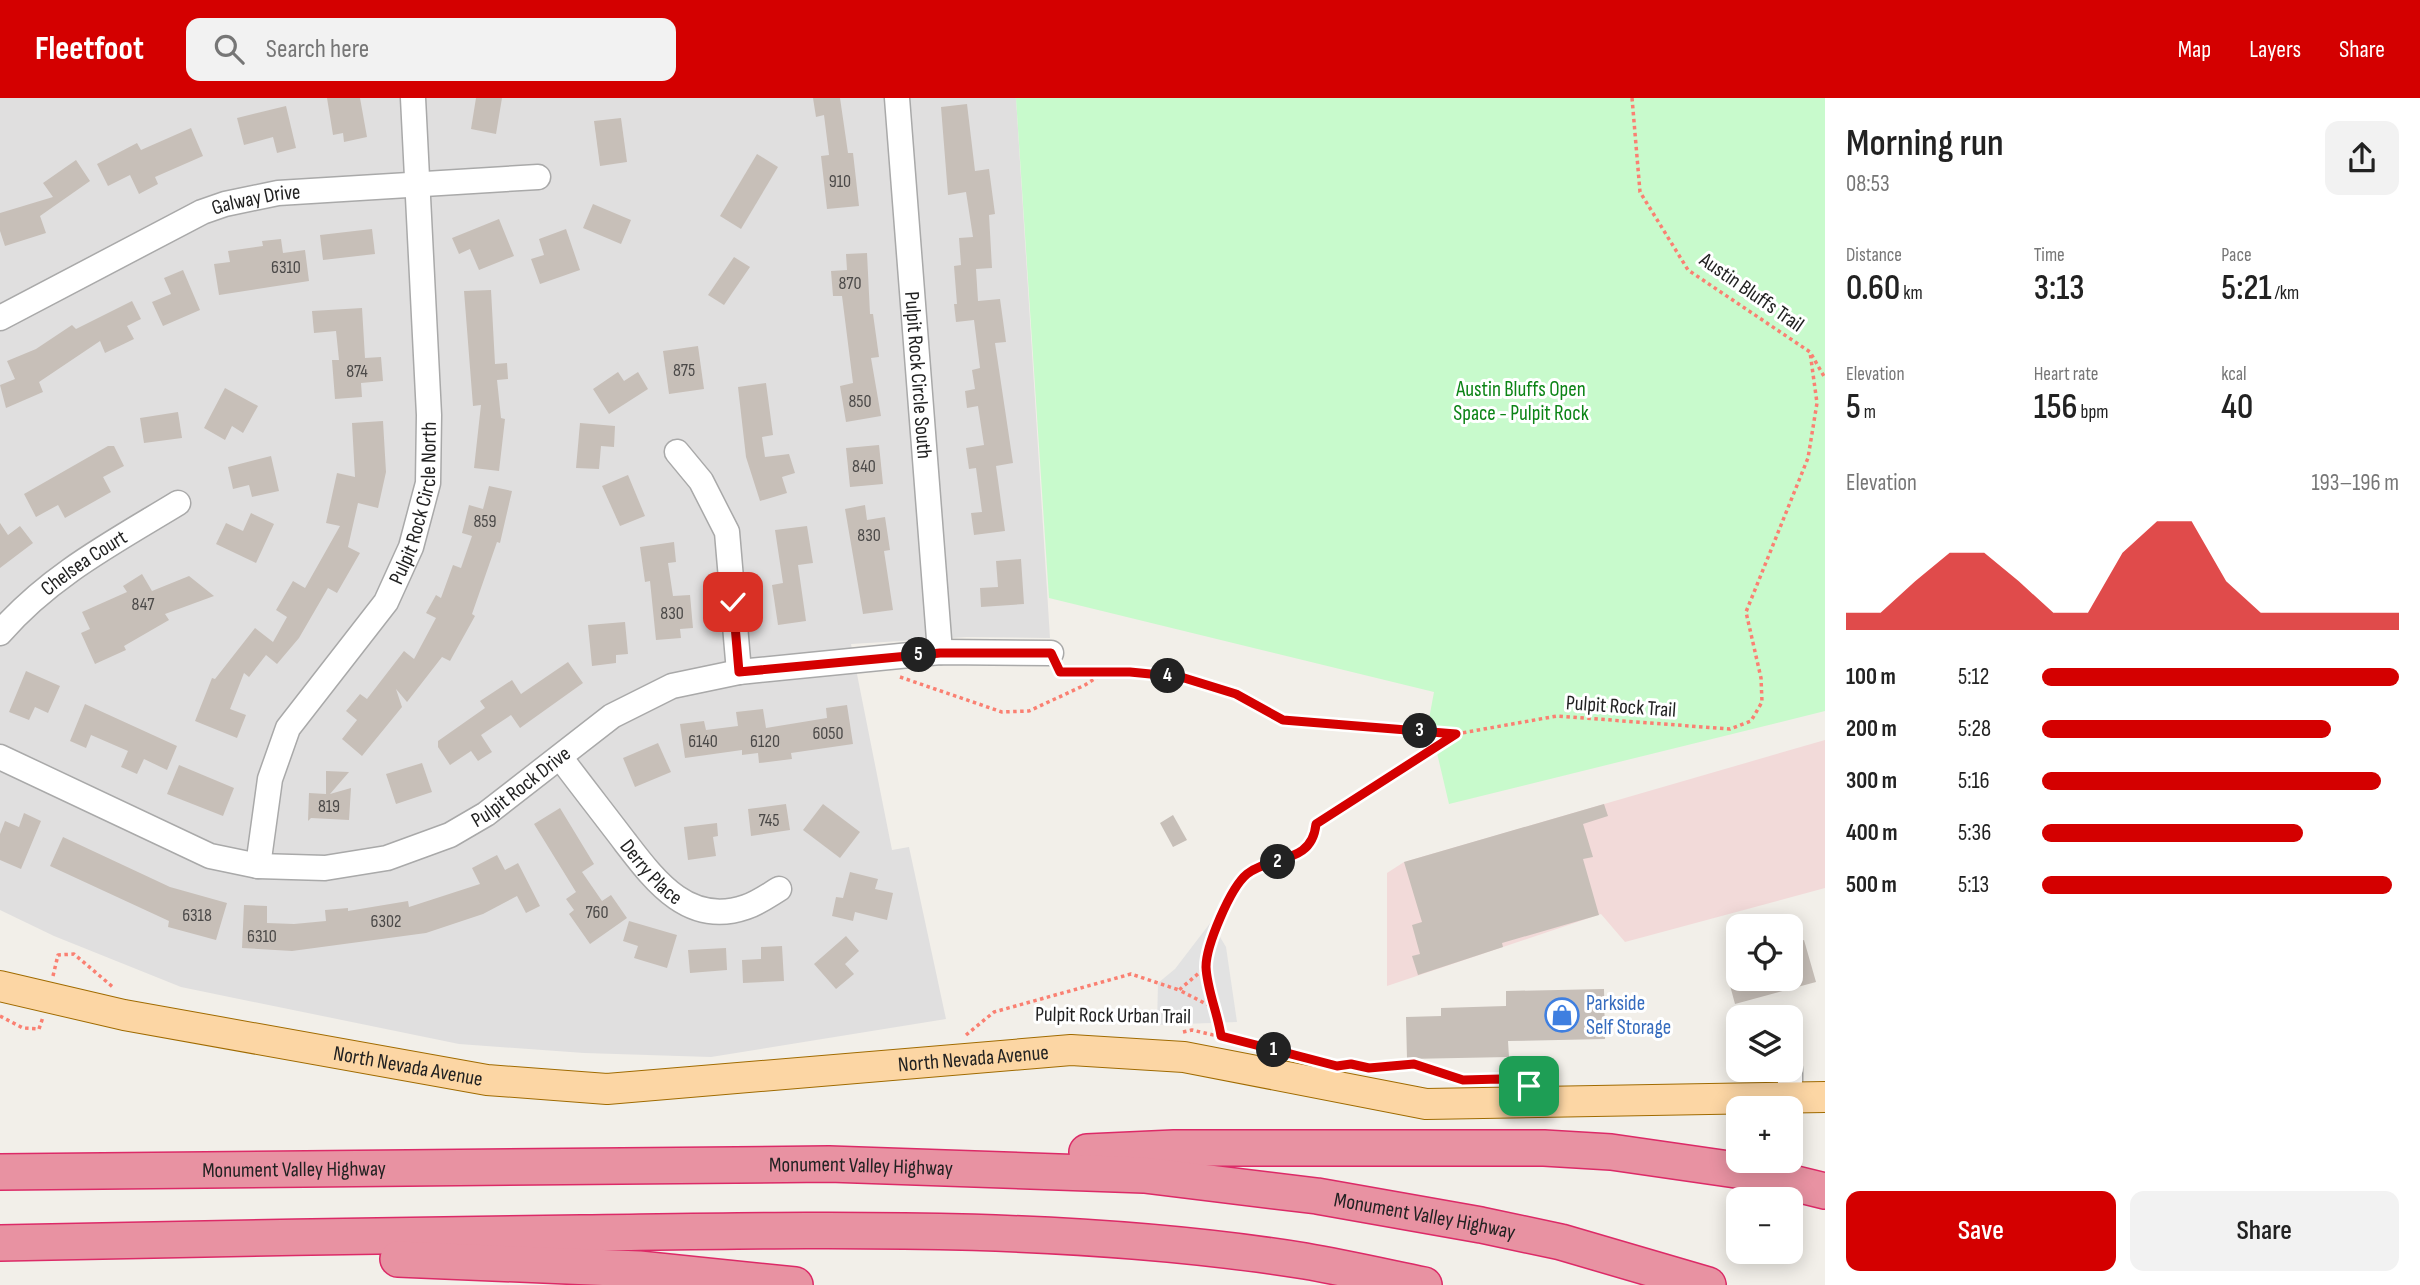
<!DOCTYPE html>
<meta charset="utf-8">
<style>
body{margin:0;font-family:"Sofia Sans Condensed",sans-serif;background:#f2f2f2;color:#222;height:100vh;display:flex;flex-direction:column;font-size:26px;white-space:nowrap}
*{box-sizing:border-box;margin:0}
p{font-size:23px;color:#767676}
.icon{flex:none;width:38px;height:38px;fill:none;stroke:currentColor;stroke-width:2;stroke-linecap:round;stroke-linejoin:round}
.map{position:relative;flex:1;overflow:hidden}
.drawer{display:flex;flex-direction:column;background:#fff;width:595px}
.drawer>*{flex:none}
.controls{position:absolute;left:1726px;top:816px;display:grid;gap:14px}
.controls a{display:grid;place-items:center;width:77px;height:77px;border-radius:14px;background:#fff;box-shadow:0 4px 18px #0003;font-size:35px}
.pin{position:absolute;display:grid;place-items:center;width:60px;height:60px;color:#fff;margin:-30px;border-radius:14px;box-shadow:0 4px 10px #0006}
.km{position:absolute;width:35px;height:35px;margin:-18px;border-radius:50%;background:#222;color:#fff;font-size:19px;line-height:35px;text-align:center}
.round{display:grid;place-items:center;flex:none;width:74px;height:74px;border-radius:14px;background:#f2f2f2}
.summary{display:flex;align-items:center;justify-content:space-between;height:119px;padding:0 21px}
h1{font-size:38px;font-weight:600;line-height:52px}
.figures{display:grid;grid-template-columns:repeat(3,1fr);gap:10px;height:119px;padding:7px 21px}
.figures div{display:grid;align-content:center}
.figures b{font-size:35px;font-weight:600}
.figures small{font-size:19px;font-weight:400}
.figures p{font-size:19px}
.chart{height:196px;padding:14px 21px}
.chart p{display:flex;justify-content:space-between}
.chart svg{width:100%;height:126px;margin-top:7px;fill:#d40000;opacity:.7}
.action{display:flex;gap:14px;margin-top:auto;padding:14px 21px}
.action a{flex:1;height:80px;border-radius:14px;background:#d40000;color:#fff;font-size:28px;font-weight:600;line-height:80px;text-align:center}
.action a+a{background:#f2f2f2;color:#222}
ul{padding:0 21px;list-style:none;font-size:23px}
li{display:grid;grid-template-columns:112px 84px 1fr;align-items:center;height:52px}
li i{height:18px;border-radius:9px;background:#d40000}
header{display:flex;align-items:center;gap:42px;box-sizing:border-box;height:98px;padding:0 35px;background:#d40000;color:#fff}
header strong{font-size:33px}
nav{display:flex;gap:38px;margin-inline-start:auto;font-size:24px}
.search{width:490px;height:63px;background:#f2f2f2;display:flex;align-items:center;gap:18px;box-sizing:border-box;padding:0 24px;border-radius:14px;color:#767676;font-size:26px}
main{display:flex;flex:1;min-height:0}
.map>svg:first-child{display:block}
.residential{fill:#e0dfdf}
.commercial{fill:#f2dad9}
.park{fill:#c8facc}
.parking{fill:#e2e2e2}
.building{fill:#c7bfb8}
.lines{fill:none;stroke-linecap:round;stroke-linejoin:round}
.minor-casing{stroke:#a9a9a9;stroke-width:27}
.major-casing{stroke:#a06b00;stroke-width:32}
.highway-casing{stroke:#dc2a67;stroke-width:38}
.path{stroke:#fa8072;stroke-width:3.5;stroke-dasharray:3.5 3.5;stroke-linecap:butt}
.minor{stroke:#fff;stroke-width:24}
.major{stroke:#fcd6a4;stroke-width:30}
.highway{stroke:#e892a2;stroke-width:35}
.route-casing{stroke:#fff;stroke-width:14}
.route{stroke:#d40000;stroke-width:9}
.labels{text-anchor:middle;stroke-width:6;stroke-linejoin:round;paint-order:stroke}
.number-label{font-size:18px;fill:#4b4948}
.street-label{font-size:21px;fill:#222;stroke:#fff}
.park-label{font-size:21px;fill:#0c8416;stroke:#fff}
.shop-label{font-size:21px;fill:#366cbe;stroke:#fff;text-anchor:start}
</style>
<header>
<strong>Fleetfoot</strong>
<div class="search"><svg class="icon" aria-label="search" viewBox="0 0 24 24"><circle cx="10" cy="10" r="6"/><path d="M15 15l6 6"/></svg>Search here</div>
<nav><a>Map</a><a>Layers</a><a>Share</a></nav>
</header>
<main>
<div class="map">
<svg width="1825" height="1187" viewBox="0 0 1825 1187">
<rect width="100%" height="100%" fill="#f2efe9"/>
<polygon class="residential" points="0,0 1016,0 1050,540 967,539 851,546 892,752 909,749 946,921 711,959 584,955 459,946 181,889 54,838 0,812"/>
<polygon class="commercial" points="1825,642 1825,790 1625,844 1601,816 1387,888 1387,775 1404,764"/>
<polygon class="park" points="1016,0 1825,0 1825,613 1449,706 1429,621 1434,594 1049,500"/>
<polygon class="parking" points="1211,824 1226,849 1237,924 1157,927 1158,885 1175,871"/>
<g class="building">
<polygon points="327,0 360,0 367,39 344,44 343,35 333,37"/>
<polygon points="476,0 502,0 496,36 471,31"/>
<polygon points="813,0 840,0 848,55 853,55 859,108 827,111 821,58 829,57 824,17 816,19"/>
<polygon points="967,6 975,73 989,71 995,116 989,117 992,170 976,171 978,203 1000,201 1006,244 995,245 1013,365 996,368 1005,433 974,437 971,415 982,414 976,370 969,371 966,350 984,347 978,308 967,310 965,293 975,291 972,272 980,270 974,222 956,224 954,206 957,206 954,168 961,167 959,140 973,139 966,94 948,97 941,9"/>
<polygon points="286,8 296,50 277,55 273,39 244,47 237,20"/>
<polygon points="621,20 627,64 600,68 594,23"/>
<polygon points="191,30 203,58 155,79 158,86 139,96 130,77 108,88 97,66 137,45 141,52"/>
<polygon points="757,56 778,69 741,131 720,118"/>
<polygon points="76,62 90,83 40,118 46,135 5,148 0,133 0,115 53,99 43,85"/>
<polygon points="593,106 631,122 621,146 583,130"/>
<polygon points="499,121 514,158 479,172 470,151 459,156 452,140"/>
<polygon points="372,131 375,156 323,162 320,137"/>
<polygon points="566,131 580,172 540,186 531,161 544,157 539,141"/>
<polygon points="281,141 283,155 305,152 309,183 219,197 214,166 230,164 228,153 263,148 262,143"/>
<polygon points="867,155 870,216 873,216 879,259 871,260 881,318 846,324 840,288 853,285 842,198 833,198 831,173 847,172 846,156"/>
<polygon points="734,159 750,169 724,207 708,197"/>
<polygon points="183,172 200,212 163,228 152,204 171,196 164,180"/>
<polygon points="491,192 495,266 507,265 508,281 497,282 501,320 505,321 499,373 474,370 481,307 473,308 464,193"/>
<polygon points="132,203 141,221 127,228 134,241 105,255 100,243 39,284 43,294 6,310 0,287 15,281 7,263 36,251 72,227 76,231"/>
<polygon points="362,210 365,260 381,259 383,283 361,285 362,299 335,301 332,262 339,262 336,233 314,235 312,213"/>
<polygon points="698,248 704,291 669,296 663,253"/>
<polygon points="618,274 624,283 638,274 648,291 609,316 593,291"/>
<polygon points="766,285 773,337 762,339 765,359 789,356 795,375 782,379 787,395 760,403 746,359 738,289"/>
<polygon points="225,290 258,308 243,335 232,328 225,342 204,330"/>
<polygon points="178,314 182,340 144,345 140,320"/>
<polygon points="383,323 386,374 378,410 358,405 348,449 360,455 337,495 328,490 299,540 277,566 266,557 249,579 244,575 230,611 246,617 237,640 195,623 212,580 215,581 255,530 273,544 287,519 276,512 293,483 305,490 340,428 326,425 337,375 355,379 352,325"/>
<polygon points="580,325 615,328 614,349 601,348 599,371 576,370"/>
<polygon points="879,347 883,386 850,389 846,350"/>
<polygon points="108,348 114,348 124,368 103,379 111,394 65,420 58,407 36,419 24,396"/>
<polygon points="271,358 279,393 252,399 249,387 233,391 228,369"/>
<polygon points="628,377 645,418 620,428 602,388"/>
<polygon points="489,388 512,393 500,445 497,444 472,516 475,518 450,563 442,559 407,604 396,591 402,609 362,658 342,641 357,622 346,613 360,596 367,601 404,553 414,561 436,520 426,515 436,497 441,500 453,467 461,470 472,438 462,435 469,407 483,411"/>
<polygon points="865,407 867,422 885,419 890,452 884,453 893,512 863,516 845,411"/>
<polygon points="251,415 274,426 256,465 216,446 226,425 243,433"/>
<polygon points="0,425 8,437 20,428 33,445 0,470"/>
<polygon points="807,428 813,465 798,467 806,523 778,527 772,487 783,485 775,432"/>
<polygon points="674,444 676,464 668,465 673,498 690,497 693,530 680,531 681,540 656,542 650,483 645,484 640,449"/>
<polygon points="1021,461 1024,506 981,509 980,490 998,489 996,463"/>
<polygon points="142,476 152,493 189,478 214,498 165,516 169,522 124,548 126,552 95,566 81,535 90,531 82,514 127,494 123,488"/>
<polygon points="625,524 628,556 616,557 616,565 592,568 588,527"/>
<polygon points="568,564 583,585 520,630 511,617 481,637 492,654 478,663 471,653 450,667 438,649 438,643 485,610 480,603 512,582 521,596"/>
<polygon points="26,573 60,588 48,615 35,609 29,622 9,614"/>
<polygon points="85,606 177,648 167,672 144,661 137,676 121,669 128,653 91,637 86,650 70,643"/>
<polygon points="847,607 853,646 791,655 792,661 759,665 758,655 742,657 742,652 685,660 680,626 704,623 706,632 738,628 736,614 763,611 766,630 827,620 826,610"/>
<polygon points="658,645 671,674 635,689 623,660"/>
<polygon points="422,665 432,694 396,706 386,676"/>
<polygon points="179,667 234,690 223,718 167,696"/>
<polygon points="326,673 349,674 330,696 351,690 349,722 311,720 308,723 309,695 326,696"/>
<polygon points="786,706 790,732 751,738 748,711"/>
<polygon points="823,706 860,734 840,760 803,732"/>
<polygon points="1604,706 1608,718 1583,726 1593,759 1583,761 1599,817 1502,845 1503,849 1418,877 1412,858 1420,856 1412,827 1422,824 1404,764"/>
<polygon points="560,710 594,766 582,774 602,803 611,797 627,820 590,846 569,816 574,812 566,801 576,794 534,726"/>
<polygon points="24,715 41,723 21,771 0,762 0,736 5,723 19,729"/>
<polygon points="1173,717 1187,742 1173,749 1160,725"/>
<polygon points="717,725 718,738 713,739 716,758 688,762 684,729"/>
<polygon points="63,739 170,789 227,805 216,842 168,829 169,823 50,768"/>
<polygon points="497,757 505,772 518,765 540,808 526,815 517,798 483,816 426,835 292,853 242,850 244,807 267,808 267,825 294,826 326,823 325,812 348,810 348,813 408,803 409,809 480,786 472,770"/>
<polygon points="850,774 878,781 875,791 893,795 887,822 855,814 853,823 832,818 836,799 843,800"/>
<polygon points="629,823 677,837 667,870 634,860 638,848 623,843"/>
<polygon points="846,838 859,853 845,866 854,876 836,891 814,866"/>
<polygon points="1804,842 1816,884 1735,906 1728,880 1790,880 1790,846"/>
<polygon points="782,848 784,883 743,885 742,862 761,861 761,849"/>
<polygon points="726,850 727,872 690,875 688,852"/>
<polygon points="1604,891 1605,941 1508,943 1509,959 1407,961 1406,919 1441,918 1441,910 1506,908 1506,893"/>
</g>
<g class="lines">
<defs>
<g id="minor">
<path id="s1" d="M897 0 940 554"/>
<path id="s2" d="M0 220 202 114 225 106 278 95 538 79"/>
<polyline points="677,354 701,383 727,434 739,574"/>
<path id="s3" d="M0 535C49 478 114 444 178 405"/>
<path id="s4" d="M0 659 210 758 258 768 325 770 387 760 450 737 486 716 612 618 672 588 739 574 940 554 1051 555"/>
<path id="s5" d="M560 659C581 687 603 715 625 744 655 783 689 829 746 809 758 805 769 797 779 791"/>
<path id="s6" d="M258 768 270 681 288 630 386 504 411 449 428 385 429 317 413 0"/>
<polyline points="1790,971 1790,1000"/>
</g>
<g id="major">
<path id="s7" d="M0 888 124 917 487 982 607 991 1071 952 1184 959 1426 1006 1825 999"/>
</g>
<g id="highway">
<polyline points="1087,1054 1174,1050 1544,1050 1611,1054 1743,1073 1825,1093"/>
<path id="s8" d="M0 1074 829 1066 1144 1077 1317 1098 1481 1127 1561 1144 1708 1187"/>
<path d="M0 1145C194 1140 387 1138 581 1135 822 1132 1066 1125 1305 1163 1345 1170 1385 1179 1424 1187"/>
<polyline points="398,1161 639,1171 795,1187"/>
</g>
</defs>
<use href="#minor" class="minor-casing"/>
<use href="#major" class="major-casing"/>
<use href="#highway" class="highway-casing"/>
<g class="path">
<polyline points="1632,0 1640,94 1688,172 1810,254 1825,280"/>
<polyline points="1060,573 1181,579 1236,596 1283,622 1456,636 1557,618 1730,631 1751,623 1762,604 1761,580 1746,514 1808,360 1817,305 1810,254"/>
<polyline points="900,579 1002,614 1029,613 1085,587 1105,574"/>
<path d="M1206 869C1215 838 1223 801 1246 778 1268 756 1312 771 1316 726L1454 637"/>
<polyline points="53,878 58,857 74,856 114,890"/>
<polyline points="1216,911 1179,892 1206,869 1221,937"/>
<polyline points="0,918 23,930 39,931 43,919"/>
<polyline points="1183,934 1192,932 1264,949"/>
<polyline points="966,937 994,914 1131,876 1179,892"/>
<polyline points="1370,970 1414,966 1461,981"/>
</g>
<use href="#minor" class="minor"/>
<use href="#major" class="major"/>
<use href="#highway" class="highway"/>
</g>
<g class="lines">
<defs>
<path id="route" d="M733 504 739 574 940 555H1051L1060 574H1130L1181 579 1236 596 1283 622 1456 636 1316 726C1312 767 1271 757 1247 776 1230 790 1206 848 1206 869 1207 892 1218 916 1221 938L1337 968 1351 966 1369 970 1414 966 1463 982 1500 981 1529 988"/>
</defs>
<use href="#route" class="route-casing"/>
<use href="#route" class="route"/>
</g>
<defs>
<symbol id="shop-ring" viewBox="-11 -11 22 22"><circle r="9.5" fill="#fff" stroke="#3f7fe0" stroke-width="1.5"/><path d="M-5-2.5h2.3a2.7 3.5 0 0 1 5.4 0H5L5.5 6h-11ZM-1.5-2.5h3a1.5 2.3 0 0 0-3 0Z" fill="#3f7fe0"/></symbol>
</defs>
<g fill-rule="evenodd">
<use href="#shop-ring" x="1543" y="898" width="38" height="38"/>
</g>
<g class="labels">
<g class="number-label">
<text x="840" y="89">910</text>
<text x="286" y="175">6310</text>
<text x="850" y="191">870</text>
<text x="684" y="278">875</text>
<text x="357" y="279">874</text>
<text x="860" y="309">850</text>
<text x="864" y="374">840</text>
<text x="485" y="429">859</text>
<text x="869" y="443">830</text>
<text x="143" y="512">847</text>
<text x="672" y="521">830</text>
<text x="828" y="641">6050</text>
<text x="703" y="649">6140</text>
<text x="765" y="649">6120</text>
<text x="329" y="714">819</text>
<text x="769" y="728">745</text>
<text x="597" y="820">760</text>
<text x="197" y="823">6318</text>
<text x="386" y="829">6302</text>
<text x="262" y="844">6310</text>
</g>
<g class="street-label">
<text dy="7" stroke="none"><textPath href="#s2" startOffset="284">Galway Drive</textPath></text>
<text transform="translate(1752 194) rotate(35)" y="7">Austin Bluffs Trail</text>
<text dy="7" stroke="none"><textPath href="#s1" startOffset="278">Pulpit Rock Circle South</textPath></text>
<text dy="7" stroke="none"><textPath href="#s6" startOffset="406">Pulpit Rock Circle North</textPath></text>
<text dy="7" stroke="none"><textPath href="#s3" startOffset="110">Chelsea Court</textPath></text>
<text transform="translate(1621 608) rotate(4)" y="7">Pulpit Rock Trail</text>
<text dy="7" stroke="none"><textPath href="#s4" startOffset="564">Pulpit Rock Drive</textPath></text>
<text dy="7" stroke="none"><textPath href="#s5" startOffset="147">Derry Place</textPath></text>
<text transform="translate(1113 917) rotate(1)" y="7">Pulpit Rock Urban Trail</text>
<text dy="7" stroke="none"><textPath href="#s7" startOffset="984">North Nevada Avenue</textPath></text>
<text dy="7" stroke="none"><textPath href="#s7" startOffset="416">North Nevada Avenue</textPath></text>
<text dy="7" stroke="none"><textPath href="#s8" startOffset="861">Monument Valley Highway</textPath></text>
<text dy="7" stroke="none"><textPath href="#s8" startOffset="294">Monument Valley Highway</textPath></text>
<text dy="7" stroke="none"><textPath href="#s8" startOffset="1428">Monument Valley Highway</textPath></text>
</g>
<g class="park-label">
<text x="1521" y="298">Austin Bluffs Open<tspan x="1521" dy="24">Space - Pulpit Rock</tspan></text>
</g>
<g class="shop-label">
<text x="1586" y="912">Parkside<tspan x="1586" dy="24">Self Storage</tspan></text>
</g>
</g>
</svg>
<div class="controls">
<a><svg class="icon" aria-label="locate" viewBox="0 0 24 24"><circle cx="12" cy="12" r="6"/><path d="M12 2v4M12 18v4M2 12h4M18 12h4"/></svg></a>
<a><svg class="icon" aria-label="layers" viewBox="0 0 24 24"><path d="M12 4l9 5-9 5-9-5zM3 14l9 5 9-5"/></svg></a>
<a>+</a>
<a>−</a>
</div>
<div class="pin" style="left:1529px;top:988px;background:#1e9e55"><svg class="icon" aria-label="arrive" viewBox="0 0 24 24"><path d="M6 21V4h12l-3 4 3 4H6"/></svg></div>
<div class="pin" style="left:733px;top:504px;background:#d93025"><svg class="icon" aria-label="check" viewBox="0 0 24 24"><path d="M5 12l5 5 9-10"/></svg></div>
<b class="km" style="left:1274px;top:952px">1</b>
<b class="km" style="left:1278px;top:764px">2</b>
<b class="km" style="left:1420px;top:633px">3</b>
<b class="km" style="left:1168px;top:578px">4</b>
<b class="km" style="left:919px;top:557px">5</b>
</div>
<section class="drawer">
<div class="summary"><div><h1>Morning run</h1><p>08:53</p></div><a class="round"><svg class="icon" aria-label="share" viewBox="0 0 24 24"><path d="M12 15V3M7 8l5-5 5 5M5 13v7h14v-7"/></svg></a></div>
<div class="figures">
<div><p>Distance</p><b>0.60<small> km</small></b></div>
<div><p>Time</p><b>3:13</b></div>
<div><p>Pace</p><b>5:21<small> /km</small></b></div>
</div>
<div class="figures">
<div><p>Elevation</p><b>5<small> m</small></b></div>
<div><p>Heart rate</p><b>156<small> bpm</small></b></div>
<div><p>kcal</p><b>40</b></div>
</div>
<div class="chart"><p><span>Elevation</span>193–196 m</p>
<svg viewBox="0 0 160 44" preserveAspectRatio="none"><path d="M0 44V38L10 38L20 27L30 17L40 17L50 27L60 38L70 38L80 17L90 6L100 6L110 27L120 38L130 38L140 38L150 38L160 38V44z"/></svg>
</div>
<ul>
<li><b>100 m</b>5:12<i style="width:100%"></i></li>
<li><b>200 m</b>5:28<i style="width:81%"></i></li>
<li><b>300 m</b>5:16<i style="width:95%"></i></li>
<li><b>400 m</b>5:36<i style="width:73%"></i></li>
<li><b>500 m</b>5:13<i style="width:98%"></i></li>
</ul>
<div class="action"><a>Save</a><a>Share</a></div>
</section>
</main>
